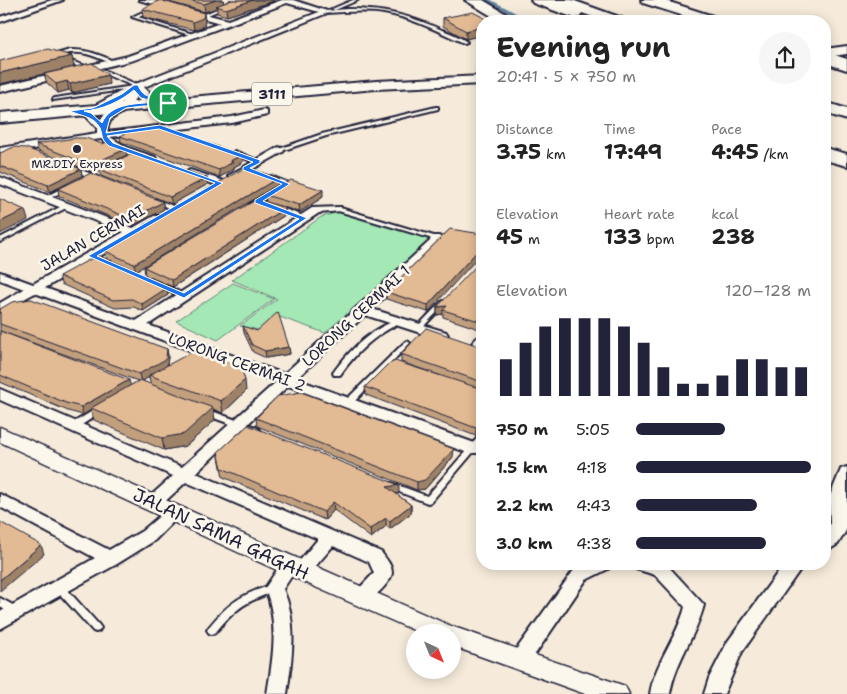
<!DOCTYPE html>
<meta charset="utf-8">
<style>
body{margin:0;font-family:"Shantell Sans",sans-serif;background:#f6f6f6;color:#222;height:100vh;display:flex;flex-direction:column;font-size:19px;white-space:nowrap}
*{box-sizing:border-box;margin:0}
p{font-size:16px;color:#767676}
.icon{flex:none;width:28px;height:28px;fill:none;stroke:currentColor;stroke-width:2;stroke-linecap:round;stroke-linejoin:round}
.map{position:relative;flex:1;overflow:hidden}
.details{position:absolute;left:476px;top:15px;width:355px;height:555px;display:flex;flex-direction:column;background:#fff;border-radius:20px;box-shadow:0 2px 12px #0003}
.details>*{flex:none}
.needle{width:32px;rotate:137deg}
.tools{position:absolute;left:406px;top:624px;display:grid;gap:10px}
.tools a{display:grid;place-items:center;width:55px;height:55px;border-radius:50%;background:#fff;box-shadow:0 2px 12px #0003;font-size:25px}
.pin{position:absolute;display:grid;place-items:center;width:42px;height:42px;color:#fff;margin:-21px;border:2px solid #fff;border-radius:50%;box-shadow:0 1px 5px #0007}
.round{display:grid;place-items:center;flex:none;width:52px;height:52px;border-radius:26px;background:#f6f6f6}
.summary{display:flex;align-items:center;justify-content:space-between;height:85px;padding:0 20px}
h1{font-size:28px;font-weight:700;line-height:38px}
.metrics{display:grid;grid-template-columns:repeat(3,1fr);gap:8px;height:85px;padding:5px 20px}
.metrics div{display:grid;align-content:center}
.metrics b{font-size:21px;font-weight:700}
.metrics small{font-size:14px;font-weight:400}
.metrics p{font-size:14px}
.chart{height:140px;padding:10px 20px}
.chart p{display:flex;justify-content:space-between}
.chart svg{width:100%;height:90px;margin-top:5px;stroke:#22223b;stroke-width:6}
ul{padding:0 20px;list-style:none;font-size:16px}
li{display:grid;grid-template-columns:80px 60px 1fr;align-items:center;height:38px}
li i{height:12px;border-radius:6px;background:#22223b}
.map>svg:first-child{display:block}
.green{fill:#a3e8b5;stroke:#628578}
.lines{fill:none;stroke-linecap:round;stroke-linejoin:round}
.stream{stroke:#5f83a2;stroke-width:3}
.service-casing{stroke:#22223b;stroke-width:4}
.minor-casing{stroke:#22223b;stroke-width:4}
.tertiary-casing{stroke:#22223b;stroke-width:3}
.primary-casing{stroke:#22223b;stroke-width:4}
.motorway-casing{stroke:#22223b;stroke-width:4}
.service{fill:#fbf7ec;fill-rule:evenodd}
.minor{fill:#fbf7ec;fill-rule:evenodd}
.tertiary{fill:#fbf7ec;fill-rule:evenodd}
.primary{fill:#fbf7ec;fill-rule:evenodd}
.motorway{fill:#fbf7ec;fill-rule:evenodd}
.wall{fill:#c2a07e;stroke:#22223b;fill-rule:evenodd}
.shaded-wall{fill:#9e8267;stroke:#22223b}
.building{fill:#e2ba93;stroke:#22223b}
.route{fill:#1a73e8;stroke:#fff;fill-rule:evenodd}
.poi-dot{fill:#22223b;stroke:#fbf7ec;stroke-width:2}
.labels{text-anchor:middle;stroke-width:5;stroke-linejoin:round;paint-order:stroke}
.far-poi-label{font-size:12px;fill:#22223b;stroke:#fbf7ec}
.shield{fill:#fbf7ec;stroke:#636270;stroke-width:1}
.shield-label{font-size:14px;font-weight:bold;fill:#22223b}
.street-label{font-size:15px;fill:#22223b;stroke:#fbf7ec}
.near-street-label{font-size:18px;fill:#22223b;stroke:#fbf7ec}
</style>
<div class="map">
<svg width="847" height="694" viewBox="0 0 847 694">
<rect width="100%" height="100%" fill="#f6ebda"/>
<filter id="ink" filterUnits="userSpaceOnUse"><feTurbulence type="fractalNoise" baseFrequency=".02" numOctaves="2"/><feDisplacementMap in="SourceGraphic" scale="10" xChannelSelector="R" yChannelSelector="G"/><feConvolveMatrix kernelMatrix="1 2 1 2 8 2 1 2 1" color-interpolation-filters="sRGB"/></filter>
<g filter="url(#ink)">
<g class="green">
<polygon points="339,212 426,237 428,242 325,333 277,316 258,330 240,326 277,299 232,280 321,217"/>
<polygon points="233,283 274,299 218,340 176,321"/>
</g>
<g class="lines">
<polyline class="stream" points="488,0 528,21"/>
<defs>
<g id="service">
<polygon points="353,0 358,0 335,10 332,9"/>
<polygon points="224,6 227,7 203,17 200,16"/>
<polygon points="149,9 152,10 138,17 196,35 193,36 132,17"/>
<path d="M347 9C383 9 409 15 442 30 451 33 460 37 467 42L464 43C438 31 412 18 384 13 365 10 345 12 326 13L324 12 326 11Z"/>
<path d="M70 50C85 49 102 55 115 62L111 63C86 53 80 49 52 57L50 56Z"/>
<polygon points="64,60 68,60 91,68 87,69 64,62"/>
<polygon points="95,68 99,68 138,85 138,87 136,88 53,100 53,99 55,98 133,86 95,70"/>
<polygon points="436,107 438,107 438,109 326,136 281,151 279,152 276,150 322,134"/>
<polygon points="159,127 163,127 189,137 185,138 159,129"/>
<polygon points="235,151 260,161 261,162 260,163 256,163 233,154 232,153"/>
<polygon points="73,167 97,176 98,177 95,179 93,178 71,170 71,168"/>
<polygon points="271,176 289,183 290,184 287,186 269,179 268,178"/>
<polygon points="66,186 69,188 68,189 48,199 44,199 43,198"/>
<polygon points="273,190 275,191 275,193 254,206 250,206 249,205"/>
<polygon points="157,199 177,208 178,209 177,210 173,210 155,202 155,200"/>
<polygon points="66,204 69,206 68,207 0,242 0,238"/>
<polygon points="276,206 306,217 307,218 306,219 302,219 274,209 273,208"/>
<polygon points="337,207 437,237 438,238 435,240 433,239 335,210 335,208"/>
<polygon points="160,283 186,295 187,296 186,297 182,297 158,286 157,285"/>
<polygon points="443,301 446,303 445,304 421,329 417,329 416,328 417,327 441,302"/>
<path d="M400 319 402 320 403 321 402 322C375 335 358 350 340 375H334L333 373C350 349 372 328 400 319Z"/>
<polygon points="407,341 410,343 409,344 352,404 346,404 345,402 346,400 405,342"/>
<polygon points="96,409 102,409 103,411 77,428 71,428 70,426 71,424"/>
<polygon points="203,410 209,410 258,428 259,430 258,432 252,432 203,414 202,412"/>
<polygon points="479,436 482,436 482,442 431,502 428,503 425,502 389,488 388,486 389,484 392,483 427,496"/>
<polygon points="60,584 63,585 99,625 101,628 99,631 96,632 93,631 57,591 55,588 57,585"/>
<path d="M274 584 277 585 279 588 277 591C248 600 235 608 215 633L212 634 209 633 207 630 209 627C229 602 243 594 274 584Z"/>
<path d="M0 598 20 609 22 612 20 615C13 617 6 610 0 607Z"/>
</g>
<g id="minor">
<polygon points="52,0 63,0 0,22 0,17"/>
<path d="M139 0H152L228 20 282 0H293L330 12 139 89C136 96 133 105 126 110 114 120 110 114 107 132L232 117 264 110 267 111V115L232 123 110 137 128 148 155 157 156 159 151 162 121 152 101 139 0 154V148L97 133V128L86 116 69 113V109L92 112 100 120 105 113 121 105 133 85 319 12 287 3 134 60 0 92V86L128 56 220 23Z"/>
<polygon points="279,147 284,150 283,152 237,178 229,178 228,176"/>
<polygon points="190,170 224,181 225,183 220,186 186,175 185,173"/>
<path d="M0 177 133 228 154 216H162V220L45 288 136 321 312 208 341 207V211L319 213 148 325 284 374 430 241 431 236H439L441 238 440 245 372 309 446 332 448 335 446 338H436L365 315 296 379 480 445 482 449 480 453H468L288 386 196 473 381 552C386 559 392 565 392 573 391 582 373 599 365 603 361 605 358 604 354 602L351 597 374 573 369 562 333 546 307 576 301 578 293 574 283 589C298 623 292 658 287 694H267C273 658 279 623 265 588L283 561 289 559 297 564 318 539 186 482 159 507 153 509 147 507 145 503 147 499 173 476 0 400V389L182 467 276 382 35 293 0 312V303L24 289 0 280V272L33 284 124 232 0 184Z"/>
<path d="M482 336V348L472 349 470 346C474 341 476 337 482 336Z"/>
<polygon points="847,467 847,529 838,544 825,552 825,535 830,524 829,498 841,469"/>
<polygon points="0,494 109,550 142,531 169,508 175,506 181,508 183,512 154,541 117,564 0,629 0,612 95,558 0,507"/>
<polygon points="586,564 611,564 608,569 586,580 527,666 520,668 513,666 510,660 513,654 574,570"/>
<path d="M633 564 667 565 704 605C696 636 675 662 670 694H650C655 662 677 638 685 607L655 575 636 569Z"/>
<polygon points="784,564 804,564 742,652 724,694 704,694 709,678 728,641"/>
</g>
<polygon id="tertiary" points="0,427 451,626 625,686 629,694 585,694 452,646 452,632 418,632 281,572 0,442"/>
<g id="primary">
<polygon points="847,46 847,54 825,57 825,49"/>
<path d="M482 76V84L376 89 0 123V113L96 105 136 83 141 84 152 95 167 99 376 81ZM134 96 140 101 121 103Z"/>
</g>
<g id="motorway">
<polygon points="465,0 483,0 518,21 500,21"/>
<polygon points="531,0 572,0 622,18 624,21 604,21 582,13 580,17 575,18 533,3"/>
<polygon points="641,0 663,0 719,18 721,21 700,21 643,3"/>
<polygon points="825,52 847,59 847,70 825,63"/>
<polygon points="825,102 847,109 847,120 825,113"/>
<polygon points="825,148 847,154 847,166 825,160"/>
</g>
</defs>
<use href="#service" class="service-casing"/>
<use href="#minor" class="minor-casing"/>
<use href="#tertiary" class="tertiary-casing"/>
<use href="#primary" class="primary-casing"/>
<use href="#motorway" class="motorway-casing"/>
<use href="#service" class="service"/>
<use href="#minor" class="minor"/>
<use href="#tertiary" class="tertiary"/>
<use href="#primary" class="primary"/>
<use href="#motorway" class="motorway"/>
</g>
<g class="wall">
<polygon points="162,0 223,0 224,3 231,0 229,0 274,0 274,1 227,16 217,13 217,8 205,12"/>
<polygon points="142,9 205,21 204,26 194,30 143,17"/>
<polygon points="443,18 482,21 482,35 466,39 443,26"/>
<polygon points="44,74 109,84 72,93 69,90 58,93 47,83"/>
<polygon points="120,136 242,155 243,162 234,167 234,169 220,177 121,142"/>
<polygon points="36,144 127,155 92,172 38,151"/>
<polygon points="0,153 81,169 82,176 50,192 0,172"/>
<polygon points="99,169 207,178 208,184 172,204 101,176"/>
<polygon points="279,184 136,271 107,259 105,251 144,229 143,226"/>
<polygon points="58,189 164,209 133,226 59,196"/>
<polygon points="265,195 323,197 300,212 266,202"/>
<polygon points="285,208 285,215 173,287 145,275 144,267"/>
<polygon points="450,229 428,312 386,299 386,292"/>
<polygon points="482,263 482,330 443,317 443,314 437,315 437,307"/>
<polygon points="59,276 167,288 168,295 143,311 134,307 115,308 61,284"/>
<path d="M0 309 167 349 168 356 167 365 246 391 223 413 213 409 215 420 186 446 164 450 94 420 91 410 83 415 68 411 0 382V331L130 386 138 381 0 331ZM149 377 151 385 142 381Z"/>
<polygon points="243,326 289,347 290,354 266,358 253,352 244,333"/>
<polygon points="482,347 482,427 476,436 366,395 365,387 442,376 401,362 401,354"/>
<polygon points="256,418 453,457 425,489 417,490 257,426"/>
<polygon points="218,452 399,493 396,494 411,505 411,513 390,529 386,526 371,538 334,510 325,520 223,477"/>
</g>
<g class="shaded-wall">
<polygon points="216,0 223,0 224,5 216,6 217,8 205,12 204,4"/>
<polygon points="253,0 274,0 274,1 227,16 226,9"/>
<polygon points="204,13 205,21 204,26 194,30 193,22"/>
<polygon points="482,27 482,35 466,39 466,31"/>
<polygon points="72,56 74,67 0,84 0,73"/>
<polygon points="108,75 109,84 72,93 70,84"/>
<polygon points="67,81 69,90 58,93 56,84"/>
<polygon points="126,149 127,155 92,172 90,165"/>
<polygon points="242,155 243,162 234,167 234,169 220,177 219,170 230,161"/>
<polygon points="81,169 82,176 50,192 48,185"/>
<polygon points="207,178 208,184 172,204 170,197"/>
<polygon points="278,178 279,184 136,271 134,264"/>
<polygon points="323,190 323,197 300,212 299,205"/>
<polygon points="163,202 164,209 133,226 131,219"/>
<polygon points="285,208 285,215 173,287 172,280"/>
<polygon points="25,210 28,220 0,234 0,222"/>
<polygon points="482,246 482,253 428,312 428,305"/>
<polygon points="164,284 165,289 167,288 168,295 143,311 142,304"/>
<polygon points="447,306 443,310 443,314 437,315 437,307"/>
<polygon points="289,347 290,354 266,358 265,351"/>
<polygon points="167,349 168,356 167,367 149,375 149,377 141,382 139,374"/>
<polygon points="129,380 131,388 91,408 91,410 83,415 81,407"/>
<polygon points="245,380 246,391 223,413 221,401"/>
<polygon points="213,408 215,420 186,446 164,450 162,438"/>
<polygon points="482,419 482,427 476,436 476,428"/>
<polygon points="454,449 453,457 425,489 417,490 417,482"/>
<polygon points="399,485 399,493 387,496 387,487"/>
<polygon points="333,502 334,510 325,520 324,512"/>
<polygon points="411,505 411,513 390,529 390,521"/>
<polygon points="386,518 386,526 371,538 370,529"/>
<polygon points="41,545 44,554 0,591 0,580"/>
</g>
<g class="building">
<polygon points="160,0 204,13 203,18 193,22 142,9"/>
<polygon points="187,0 216,0 204,4"/>
<polygon points="232,0 253,0 226,9 216,6"/>
<polygon points="473,12 490,21 482,21 482,27 466,31 443,18"/>
<polygon points="48,49 72,56 0,73 0,61"/>
<polygon points="92,63 108,75 70,84 67,81 56,84 44,74"/>
<polygon points="159,127 242,155 230,161 233,162 219,170 120,136 133,130"/>
<polygon points="75,138 86,138 102,144 107,142 126,149 90,165 36,144"/>
<polygon points="14,147 26,148 81,169 48,185 0,166 0,153"/>
<polygon points="135,152 207,178 170,197 99,169"/>
<polygon points="246,167 278,178 134,264 105,251 147,227 143,226"/>
<polygon points="91,173 163,202 131,219 58,189"/>
<polygon points="291,180 323,190 299,205 265,195"/>
<polygon points="0,199 25,210 0,222"/>
<polygon points="257,199 285,208 172,280 144,267"/>
<polygon points="450,229 482,234 482,246 428,305 386,292"/>
<polygon points="98,255 164,284 162,286 167,288 142,304 132,299 113,300 59,276"/>
<polygon points="480,262 482,263 482,322 443,310 447,306 437,307"/>
<polygon points="31,299 167,349 166,359 139,374 0,324 0,309 12,302"/>
<polygon points="278,312 289,347 265,351 252,345 243,326 257,331"/>
<polygon points="426,328 482,347 482,382 401,354"/>
<polygon points="0,331 129,380 81,407 66,403 0,375"/>
<polygon points="198,351 241,367 245,380 221,401 149,375 192,352"/>
<polygon points="395,361 482,389 482,419 476,428 365,387 387,365"/>
<polygon points="140,380 213,408 184,434 162,438 91,408"/>
<polygon points="301,392 454,449 425,480 417,482 256,418 278,396"/>
<polygon points="248,425 399,485 387,487 411,505 390,521 386,518 370,529 333,502 324,512 222,468 218,452"/>
<polygon points="0,522 41,545 0,580"/>
</g>
</g>
<path class="route" d="M134 85H138C144 101 158 97 171 103L126 108 110 118 106 133 160 125 260 160V163L250 168 290 184 263 201 307 218 184 298 88 256 215 183 109 146C101 140 103 136 100 128 94 116 80 116 70 111L93 108 122 94ZM134 90 141 98 158 102C138 104 111 102 102 123L91 113 84 111C102 110 121 101 134 90ZM159 129 253 162 243 167V170L282 184 255 200V203L299 219 184 293 97 256 223 183 113 143 107 136Z"/>
<circle class="poi-dot" cx="77" cy="149" r="5"/>
<g class="labels">
<g class="far-poi-label">
<text x="77" y="168">MR.DIY Express</text>
</g>
<rect class="shield" x="252" y="82.5" width="40" height="23" rx="4"/>
<g class="shield-label">
<text x="272" y="99">3111</text>
</g>
<g class="street-label">
<text transform="translate(93 238) rotate(-30)" y="5">JALAN CERMAI</text>
<text transform="translate(356 316) rotate(-43)" y="5">LORONG CERMAI 1</text>
<text transform="translate(237 362) rotate(20)" y="5">LORONG CERMAI 2</text>
</g>
<g class="near-street-label">
<text transform="translate(221 534) rotate(25)" y="6">JALAN SAMA GAGAH</text>
</g>
</g>
</svg>
<div class="tools">
<a><svg class="needle" viewBox="-14 -14 28 28"><path d="M0-13l5 13h-10z" fill="#e53935"/><path d="M0 13l5-13h-10z" fill="#767676"/></svg></a>
</div>
<div class="pin" style="left:168px;top:103px;background:#1e9e55"><svg class="icon" aria-label="arrive" viewBox="0 0 24 24"><path d="M6 21V4h12l-3 4 3 4H6"/></svg></div>
<section class="details">
<div class="summary"><div><h1>Evening run</h1><p>20:41 · 5 × 750 m</p></div><a class="round"><svg class="icon" aria-label="share" viewBox="0 0 24 24"><path d="M12 15V3M7 8l5-5 5 5M5 13v7h14v-7"/></svg></a></div>
<div class="metrics">
<div><p>Distance</p><b>3.75<small> km</small></b></div>
<div><p>Time</p><b>17:49</b></div>
<div><p>Pace</p><b>4:45<small> /km</small></b></div>
</div>
<div class="metrics">
<div><p>Elevation</p><b>45<small> m</small></b></div>
<div><p>Heart rate</p><b>133<small> bpm</small></b></div>
<div><p>kcal</p><b>238</b></div>
</div>
<div class="chart"><p><span>Elevation</span>120–128 m</p>
<svg viewBox="0 0 160 44" preserveAspectRatio="none"><path d="M5 44V26M15 44V18M25 44V10M35 44V6M45 44V6M55 44V6M65 44V10M75 44V18M85 44V30M95 44V38M105 44V38M115 44V34M125 44V26M135 44V26M145 44V30M155 44V30"/></svg>
</div>
<ul>
<li><b>750 m</b>5:05<i style="width:51%"></i></li>
<li><b>1.5 km</b>4:18<i style="width:100%"></i></li>
<li><b>2.2 km</b>4:43<i style="width:69%"></i></li>
<li><b>3.0 km</b>4:38<i style="width:74%"></i></li>
</ul>
</section>
</div>
